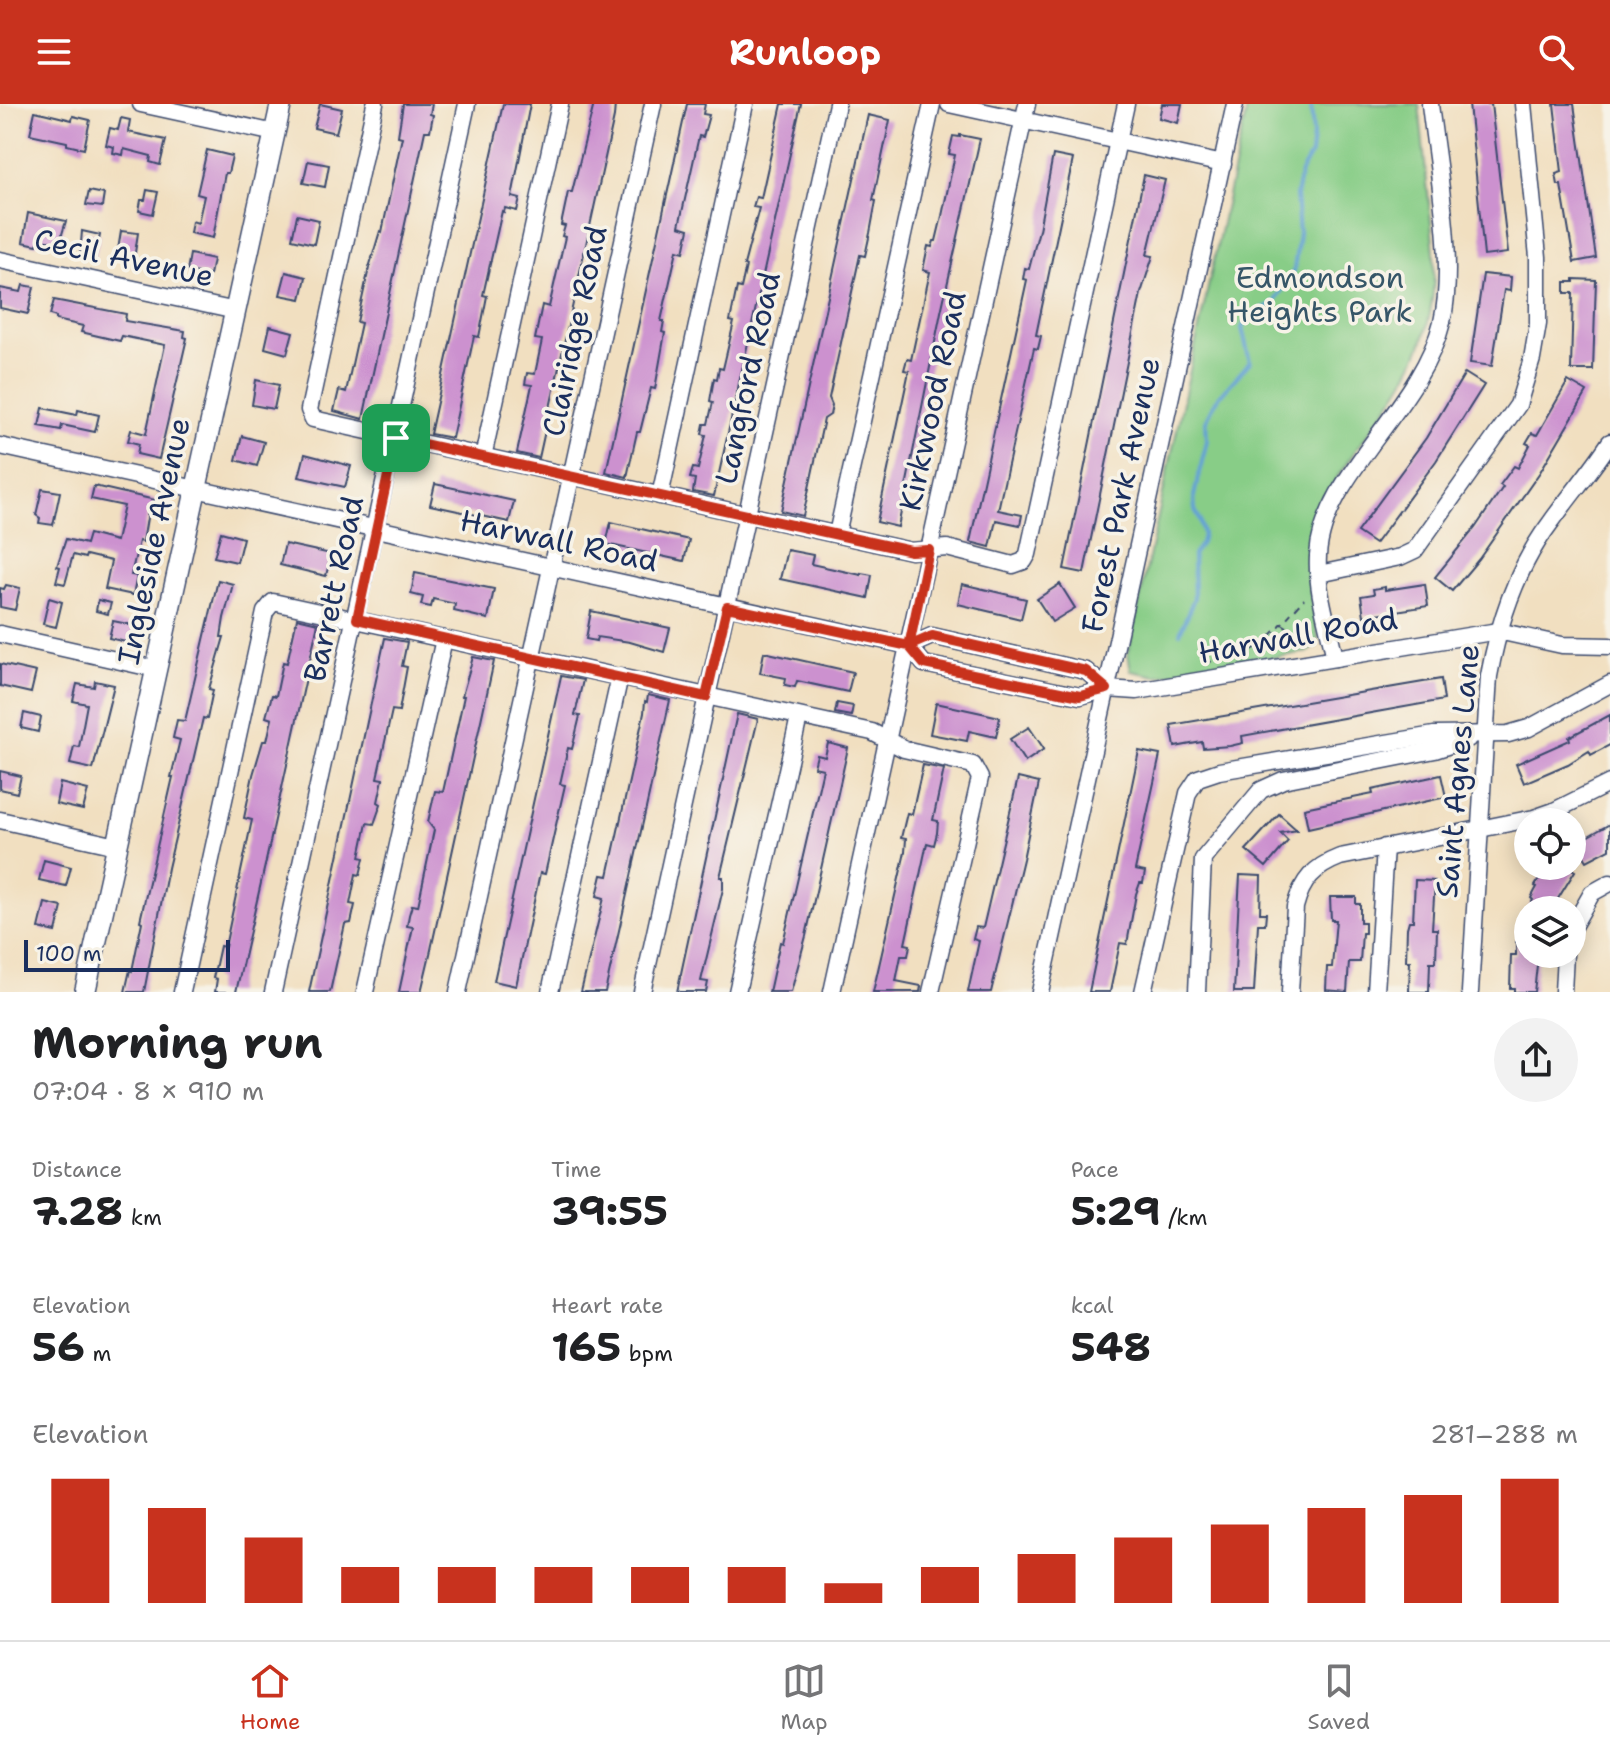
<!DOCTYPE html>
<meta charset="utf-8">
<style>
body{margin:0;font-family:"Shantell Sans",sans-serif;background:#f2f2f2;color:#202124;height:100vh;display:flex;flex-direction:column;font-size:30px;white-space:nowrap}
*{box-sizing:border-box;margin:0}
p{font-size:26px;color:#757577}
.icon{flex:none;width:44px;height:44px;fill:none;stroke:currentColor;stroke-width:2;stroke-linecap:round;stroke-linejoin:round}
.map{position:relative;height:888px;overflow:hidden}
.drawer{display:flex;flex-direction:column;background:#fff;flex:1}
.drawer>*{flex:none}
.tools{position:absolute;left:1514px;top:704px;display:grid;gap:16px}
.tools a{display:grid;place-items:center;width:72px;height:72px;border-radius:50%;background:#fff;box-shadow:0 4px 20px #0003;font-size:40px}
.scale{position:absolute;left:24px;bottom:20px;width:206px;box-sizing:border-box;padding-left:8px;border:4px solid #1b2f5e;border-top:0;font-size:22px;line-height:28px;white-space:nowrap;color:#1b2f5e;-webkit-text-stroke:6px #f7f3e8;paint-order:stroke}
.pin{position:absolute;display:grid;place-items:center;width:68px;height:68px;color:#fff;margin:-34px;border-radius:16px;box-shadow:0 4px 12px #0006}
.round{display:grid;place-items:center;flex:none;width:84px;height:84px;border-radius:42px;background:#f2f2f2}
.summary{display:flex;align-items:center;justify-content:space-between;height:136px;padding:0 32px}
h1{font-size:44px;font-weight:700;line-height:60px}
.metrics{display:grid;grid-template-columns:repeat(3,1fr);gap:12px;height:136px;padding:8px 32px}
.metrics div{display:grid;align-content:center}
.metrics b{font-size:40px;font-weight:700}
.metrics small{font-size:22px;font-weight:400}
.metrics p{font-size:22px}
.chart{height:224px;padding:16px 32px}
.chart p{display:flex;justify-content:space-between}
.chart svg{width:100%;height:144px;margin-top:8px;stroke:#c8321e;stroke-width:6}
header{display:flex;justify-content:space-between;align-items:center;height:104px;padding:0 32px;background:#c8321e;color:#fff;font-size:36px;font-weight:700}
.tab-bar{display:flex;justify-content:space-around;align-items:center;height:112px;border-top:2px solid #e0e0e0;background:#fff;font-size:22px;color:#757577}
.tab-bar a{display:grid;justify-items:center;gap:4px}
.tab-bar .current{color:#c8321e}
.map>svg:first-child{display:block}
.green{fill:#88cd87;stroke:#527e72;stroke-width:2}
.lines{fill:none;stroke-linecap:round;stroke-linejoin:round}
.stream{stroke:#64a1d5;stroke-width:4}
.building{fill:#cc91cf}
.minor-casing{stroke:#3b496d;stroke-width:19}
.major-casing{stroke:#3b496d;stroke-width:23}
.path{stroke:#3b496d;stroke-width:2;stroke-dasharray:6 6;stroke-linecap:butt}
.minor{stroke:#fff;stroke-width:16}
.major{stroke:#fff;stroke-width:20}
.route-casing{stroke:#fff;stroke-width:16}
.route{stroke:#c8321e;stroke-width:10}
.labels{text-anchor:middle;stroke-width:7;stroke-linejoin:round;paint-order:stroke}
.street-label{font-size:30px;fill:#1b2f5e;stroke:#f7f3e8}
.park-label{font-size:30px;fill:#365668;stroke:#f7f3e8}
</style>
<header><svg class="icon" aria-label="menu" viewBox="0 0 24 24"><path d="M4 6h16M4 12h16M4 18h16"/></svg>Runloop<svg class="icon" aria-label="search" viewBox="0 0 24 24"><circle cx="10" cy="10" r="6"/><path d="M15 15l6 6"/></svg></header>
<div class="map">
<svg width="1610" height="888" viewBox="0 0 1610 888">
<rect width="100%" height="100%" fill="#f7f3e8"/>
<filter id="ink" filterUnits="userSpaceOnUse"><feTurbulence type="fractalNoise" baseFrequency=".0125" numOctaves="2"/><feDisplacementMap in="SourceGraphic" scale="16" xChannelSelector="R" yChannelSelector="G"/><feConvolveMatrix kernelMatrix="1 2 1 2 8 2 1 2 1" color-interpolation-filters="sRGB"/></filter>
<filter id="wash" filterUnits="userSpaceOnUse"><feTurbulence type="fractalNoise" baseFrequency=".006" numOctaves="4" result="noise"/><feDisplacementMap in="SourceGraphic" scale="32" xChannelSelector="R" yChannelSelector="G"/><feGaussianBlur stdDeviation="1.8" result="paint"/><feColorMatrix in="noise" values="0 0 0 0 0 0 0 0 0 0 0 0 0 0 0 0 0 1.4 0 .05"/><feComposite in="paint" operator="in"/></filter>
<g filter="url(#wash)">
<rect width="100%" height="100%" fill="#f1dfc0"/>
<path class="green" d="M1248 0H1419L1434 148C1438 243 1403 281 1351 353 1335 376 1317 400 1311 428 1303 463 1312 498 1318 532L1317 542 1308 548 1156 572 1131 567 1128 550Z"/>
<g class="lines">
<polyline class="stream" points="1180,529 1194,494 1193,451 1201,439 1203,430 1200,416 1195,406 1194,392 1207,336 1206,317 1217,295 1250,258 1242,224 1249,212 1274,199 1294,166 1299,129 1296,92 1301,68 1311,50 1313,32 1311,0"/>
</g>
<g id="blocks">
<g class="building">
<polygon points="320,0 342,5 336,29 314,24"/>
<polygon points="403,0 432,0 430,10 433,11 430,27 425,27 363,315 334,307 339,286 346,288 361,219 357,218 369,164 380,127 382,128 402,33 398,32"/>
<polygon points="503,0 530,0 512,93 520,95 517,107 505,104 504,108 502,107 483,191 487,192 479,233 474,232 452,334 430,330"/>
<polygon points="594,0 615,0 614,13 539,354 517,349 532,281 525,280 527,269 535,270 542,236 535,235 542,201 549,203 565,133 562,132 565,122 561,121 568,88 572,88"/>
<polygon points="687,0 705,0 703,10 709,11 703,33 699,32 679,122 689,125 684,148 677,146 661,217 664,217 662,228 665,229 655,285 651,284 640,328 637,328 627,373 606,368"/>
<polygon points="782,0 801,0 714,392 693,388 695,375 690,374 693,364 698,365 706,331 702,330 704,320 708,320 713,298 710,297 714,274 717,275 719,264 723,265 734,218 730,217 737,183 741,184 746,162 744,161 759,104 753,103 756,93 761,94"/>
<polygon points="1162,0 1182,0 1178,19 1159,14"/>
<polygon points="1469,0 1491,0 1508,149 1484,152"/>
<polygon points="1554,0 1574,0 1596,154 1574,158 1561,81 1558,81 1556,70 1562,68"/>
<polygon points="35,7 72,16 73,12 90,16 84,45 67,41 67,38 30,30"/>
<polygon points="868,11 890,16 873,96 876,97 870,129 865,152 860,151 829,294 832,301 830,311 824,315 803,412 781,407"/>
<polygon points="121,14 130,16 128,28 166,36 160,61 150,58 151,52 124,45 123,51 113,49 114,43 106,41 110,24 118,26"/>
<polygon points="960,31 980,35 941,208 898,423 877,418 909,267 904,266 907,255 911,256 930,168 923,166 928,142 932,143 934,137 936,137 942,112 955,51 949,50 953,32 960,33"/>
<polygon points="207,46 232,52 228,69 225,69 213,134 190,129 192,117 198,119 204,92 197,90"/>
<polygon points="1053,51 1073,55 1036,231 1041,232 1038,245 1034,244 998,406 1022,411 1020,421 996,416 990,443 970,438 1027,176 1023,175 1025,164 1029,165 1039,126"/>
<polygon points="308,57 329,61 325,83 303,79"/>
<polygon points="1144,71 1165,76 1147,151 1153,152 1141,189 1084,469 1064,465"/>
<polygon points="147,86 158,88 153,110 139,107 141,96 145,96"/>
<polygon points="89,87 104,90 102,103 86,101"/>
<polygon points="28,109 66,117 59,140 40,135 37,141 23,138"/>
<polygon points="297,111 319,116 314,140 292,135"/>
<polygon points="82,127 100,131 95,155 80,152"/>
<polygon points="121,127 138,129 134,155 117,152"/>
<polygon points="190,150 213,155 210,171 187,167"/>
<polygon points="286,168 306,173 301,195 280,191"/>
<polygon points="1483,170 1511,173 1510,187 1504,186 1492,262 1470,259"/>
<polygon points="1574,175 1596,176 1593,266 1571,266 1573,189 1565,189 1565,178 1574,178"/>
<polygon points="23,181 34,183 28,210 0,204 0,184 21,188"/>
<polygon points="54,196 126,210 125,217 185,227 184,233 187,234 159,355 137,350 139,340 128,337 131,326 146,330 165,241 122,232 120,237 81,228 83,222 56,216 56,213 50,211"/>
<polygon points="270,222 293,228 287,250 265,244"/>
<polygon points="1465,269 1484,281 1436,357 1375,440 1357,428 1426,334"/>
<polygon points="256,276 279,281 274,305 252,301"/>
<polygon points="1568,277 1587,288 1540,368 1479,455 1452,487 1435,473 1475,424 1503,383 1500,381 1514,362 1518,364 1530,341 1526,339 1532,329 1537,331"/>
<polygon points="43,304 77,311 78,306 99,311 95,328 62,321 61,326 39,322"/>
<polygon points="242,332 264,338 257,362 236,356"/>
<polygon points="305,350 351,362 345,383 299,373"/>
<polygon points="435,380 514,397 509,418 430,401"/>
<polygon points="94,382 155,396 152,408 148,408 143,438 139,437 131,471 137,472 133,491 105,485 111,457 86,451 85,454 73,451 65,480 56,478 60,463 57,462 66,435 86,440 89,430 116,437 124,402 91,395"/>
<polygon points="42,385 60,388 53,421 39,419 40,414 36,411"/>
<polygon points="611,418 689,436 684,457 606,440"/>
<polygon points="221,428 243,434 237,458 214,453"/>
<polygon points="285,440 331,450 326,472 280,461"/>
<polygon points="787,446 813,451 811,460 861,471 861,469 872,471 868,494 780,475"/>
<polygon points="415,469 494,485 488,515 454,507 455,500 433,495 431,503 421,501 423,493 411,490"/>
<polygon points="218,476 233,480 224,514 221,533 224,533 209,585 213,586 207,615 203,614 168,764 144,888 125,888 130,866 132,867 142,818 140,817 173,673 171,673 180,636 173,634 177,616 185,617"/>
<polygon points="962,480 1026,495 1021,515 958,500"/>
<polygon points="1060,480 1075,504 1052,518 1037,495"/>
<polygon points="1425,480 1428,502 1364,512 1361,492 1374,490 1373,485 1385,483 1385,486"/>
<polygon points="6,481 20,484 15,506 0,503 0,484 4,485"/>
<polygon points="49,494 62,498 56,523 43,520"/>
<polygon points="98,496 111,499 108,510 96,507"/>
<polygon points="591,507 670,524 664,548 630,538 597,533 596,537 586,535"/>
<polygon points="297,514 318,519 266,757 236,888 215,888 217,875 213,874 220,842 225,843 252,716 244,714 253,671 263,637 267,637 272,615 266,613 272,591 276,592 283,558 287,559"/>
<polygon points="113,517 138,522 134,540 109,534"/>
<polygon points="385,534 407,538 402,562 407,563 399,607 392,606 377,674 383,675 378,698 381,700 374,720 367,719 360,753 364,754 360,771 356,770 350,800 355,801 351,819 345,820 330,888 309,888"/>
<polygon points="764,548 853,568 848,588 797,577 795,583 785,581 786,574 760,569"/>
<polygon points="473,553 494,557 430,850 421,888 399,888 413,823 407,822 409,811 412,801 418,802 434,726 428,718 435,687 443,688 464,592 462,592"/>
<polygon points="0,560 36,568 31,589 0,582"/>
<polygon points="561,572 583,576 575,611 580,612 572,645 568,644 560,680 565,681 560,703 545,770 540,769 516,882 494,877"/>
<polygon points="1441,575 1444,596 1242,632 1243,639 1230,642 1203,644 1202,638 1175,643 1171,621"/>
<polygon points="95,577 114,581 93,665 70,660 74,642 79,643 87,600 73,597 77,580 94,583"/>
<polygon points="648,591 670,596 620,822 605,888 581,888 604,794 597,792 602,771 608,772 644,609 645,597 647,598"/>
<polygon points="837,599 853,602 851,612 835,609"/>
<polygon points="936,599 1000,613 996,633 969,627 967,637 930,630"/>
<polygon points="24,609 41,613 38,628 21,624"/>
<polygon points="737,610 758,615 720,773 723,773 723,785 701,877 708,878 706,888 677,888"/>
<polygon points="1610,611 1610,641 1591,651 1589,647 1568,660 1524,679 1516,660 1570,636 1569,633"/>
<polygon points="1029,623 1044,645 1025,658 1010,635"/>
<polygon points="828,639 848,644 806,832 791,888 769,888 780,838 783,839 823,665 814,663 817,651 825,653"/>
<polygon points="1139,647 1160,651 1135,766 1145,768 1143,779 1140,779 1136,790 1127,840 1120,839 1110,888 1089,888"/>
<polygon points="923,661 944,665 933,716 938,717 937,729 934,741 927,739 905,840 910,841 908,852 901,852 896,877 921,882 920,888 873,888 905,748 906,735 901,734 907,709 912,710"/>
<polygon points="0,667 21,672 17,689 0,685"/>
<polygon points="1441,671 1446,693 1308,724 1304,704 1373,690 1372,686"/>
<polygon points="1018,674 1039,679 1023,755 991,888 968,888 979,837 973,835 976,823 983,824"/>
<polygon points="60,679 88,686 83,706 56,700"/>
<polygon points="1279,710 1297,726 1280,729 1288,737 1266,763 1246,746"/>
<polygon points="1610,720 1610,745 1587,757 1576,739"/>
<polygon points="44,756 71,763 66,782 39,776"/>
<polygon points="1554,762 1567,762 1575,767 1551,806 1527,806 1533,796 1531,794 1537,783 1535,782 1541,772 1547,775"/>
<polygon points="1240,771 1261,772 1260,809 1266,809 1265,820 1258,820 1254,888 1234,888"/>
<polygon points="1415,776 1435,777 1432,825 1437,825 1436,858 1430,858 1429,888 1409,888 1410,857 1406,857 1407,824 1409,817 1413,817"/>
<polygon points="1330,793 1356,793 1356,800 1360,800 1360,818 1365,818 1365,829 1362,829 1360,858 1349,858 1347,888 1326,886 1327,863 1332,863 1336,816 1331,816"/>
<polygon points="45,799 62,803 56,828 39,824"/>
<polygon points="1516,838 1528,839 1528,850 1538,852 1534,888 1514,888 1514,884 1510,884 1511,851 1516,851"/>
</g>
</g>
</g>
<g filter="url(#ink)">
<use href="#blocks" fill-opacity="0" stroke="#3b496d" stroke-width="2"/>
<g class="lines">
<defs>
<g id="minor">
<polyline points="141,0 275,29"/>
<polyline points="375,0 309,306 313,315 911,447 947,444 1013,461 1024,457 1028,450 1126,0"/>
<polyline points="949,0 1223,60"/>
<polyline points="0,156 236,207"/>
<polyline points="0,342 909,542 932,532 1086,567 1107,585"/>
<polyline points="483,353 560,0"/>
<polyline points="660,392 745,0"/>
<polyline points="837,430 932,0"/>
<polyline points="1319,470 1400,453 1415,446 1518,301 1532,255 1538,220 1538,153 1523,0"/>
<polyline points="0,530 156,565"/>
<polyline points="909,542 924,560 1080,592 1107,585 1137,587 1498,527 1562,541 1610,542"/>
<path d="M1335 554C1328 521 1316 486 1318 452 1322 372 1421 304 1442 218 1456 159 1437 62 1430 0"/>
<polyline points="0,716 117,742"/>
<polyline points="1572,824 1592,789 1610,779"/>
<polyline points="182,888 265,508 273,498 872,628 904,645 973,661 980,674 931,888"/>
<polyline points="273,888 467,0"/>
<polyline points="365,888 444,535"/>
<polyline points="458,888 653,0"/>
<polyline points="550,888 620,572"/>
<polyline points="642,888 837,0"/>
<polyline points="737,888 799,613"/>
<polyline points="832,888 1027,0"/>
<polyline points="1040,888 1235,0"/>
<polyline points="1143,888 1188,689 1198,674 1219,667 1434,631 1508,630 1529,624 1610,580"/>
<polyline points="1197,888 1203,755 1261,686 1283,676 1435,646 1468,635"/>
<path d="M1290 888 1295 803C1302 776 1314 763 1340 753L1534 714 1554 707 1610 679"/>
<polyline points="1376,888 1385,743"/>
<path d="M1470 888 1489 572C1499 517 1517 463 1551 418 1570 391 1592 366 1610 338"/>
<polyline points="1563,888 1565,850"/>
</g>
<polyline id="major" points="85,888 281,0"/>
</defs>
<use href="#minor" class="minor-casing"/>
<use href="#major" class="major-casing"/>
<g class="path">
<polyline points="1282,520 1311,538"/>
<polyline points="1206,559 1252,546 1265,538 1304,495"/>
</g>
<use href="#minor" class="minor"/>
<use href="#major" class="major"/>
</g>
</g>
<g class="lines" filter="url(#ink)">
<defs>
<polyline id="route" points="396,334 357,515 706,593 727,503 909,542 924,560 1080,592 1107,585 1086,567 932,532 909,542 929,446 911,447 396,334"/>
</defs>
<use href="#route" class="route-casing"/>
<use href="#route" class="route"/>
</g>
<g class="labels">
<g class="street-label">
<text transform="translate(124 154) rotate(12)" y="10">Cecil Avenue</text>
<text transform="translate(575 227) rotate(-78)" y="10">Clairidge Road</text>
<text transform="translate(748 274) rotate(-78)" y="10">Langford Road</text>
<text transform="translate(933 297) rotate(-78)" y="10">Kirkwood Road</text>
<text transform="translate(1121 391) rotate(-78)" y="10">Forest Park Avenue</text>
<text transform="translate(154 437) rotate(-78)" y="10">Ingleside Avenue</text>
<text transform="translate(559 437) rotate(12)" y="10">Harwall Road</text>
<text transform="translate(334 485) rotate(-78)" y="10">Barrett Road</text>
<text transform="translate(1298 532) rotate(-10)" y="10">Harwall Road</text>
<text transform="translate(1458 667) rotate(-85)" y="10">Saint Agnes Lane</text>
</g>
<g class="park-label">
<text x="1320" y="184">Edmondson<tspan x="1320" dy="34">Heights Park</tspan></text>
</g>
</g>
</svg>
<div class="tools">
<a><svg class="icon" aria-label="locate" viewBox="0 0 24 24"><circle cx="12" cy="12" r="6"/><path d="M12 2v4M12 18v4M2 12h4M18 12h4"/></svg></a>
<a><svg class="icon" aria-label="layers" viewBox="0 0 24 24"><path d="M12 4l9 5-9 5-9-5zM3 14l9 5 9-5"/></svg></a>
</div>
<div class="scale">100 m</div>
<div class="pin" style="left:396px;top:334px;background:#1e9e55"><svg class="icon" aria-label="arrive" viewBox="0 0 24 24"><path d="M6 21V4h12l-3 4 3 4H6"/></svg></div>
</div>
<section class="drawer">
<div class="summary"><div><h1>Morning run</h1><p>07:04 · 8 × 910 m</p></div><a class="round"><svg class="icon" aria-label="share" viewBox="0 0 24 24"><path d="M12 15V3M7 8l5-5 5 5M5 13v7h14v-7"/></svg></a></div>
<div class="metrics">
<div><p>Distance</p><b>7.28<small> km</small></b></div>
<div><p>Time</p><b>39:55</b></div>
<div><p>Pace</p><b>5:29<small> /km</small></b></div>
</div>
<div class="metrics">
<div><p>Elevation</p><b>56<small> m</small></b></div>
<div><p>Heart rate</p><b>165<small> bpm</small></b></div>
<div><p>kcal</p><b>548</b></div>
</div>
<div class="chart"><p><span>Elevation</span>281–288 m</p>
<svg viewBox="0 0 160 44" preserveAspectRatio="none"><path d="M5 44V6M15 44V15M25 44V24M35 44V33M45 44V33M55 44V33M65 44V33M75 44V33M85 44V38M95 44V33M105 44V29M115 44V24M125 44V20M135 44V15M145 44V11M155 44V6"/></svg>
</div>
</section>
<nav class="tab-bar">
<a class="current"><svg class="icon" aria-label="home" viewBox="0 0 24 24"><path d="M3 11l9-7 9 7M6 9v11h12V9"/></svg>Home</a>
<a><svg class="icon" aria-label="map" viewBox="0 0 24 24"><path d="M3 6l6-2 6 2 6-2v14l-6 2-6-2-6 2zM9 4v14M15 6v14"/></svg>Map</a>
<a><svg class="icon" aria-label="saved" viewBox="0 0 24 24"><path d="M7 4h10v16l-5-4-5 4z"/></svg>Saved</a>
</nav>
